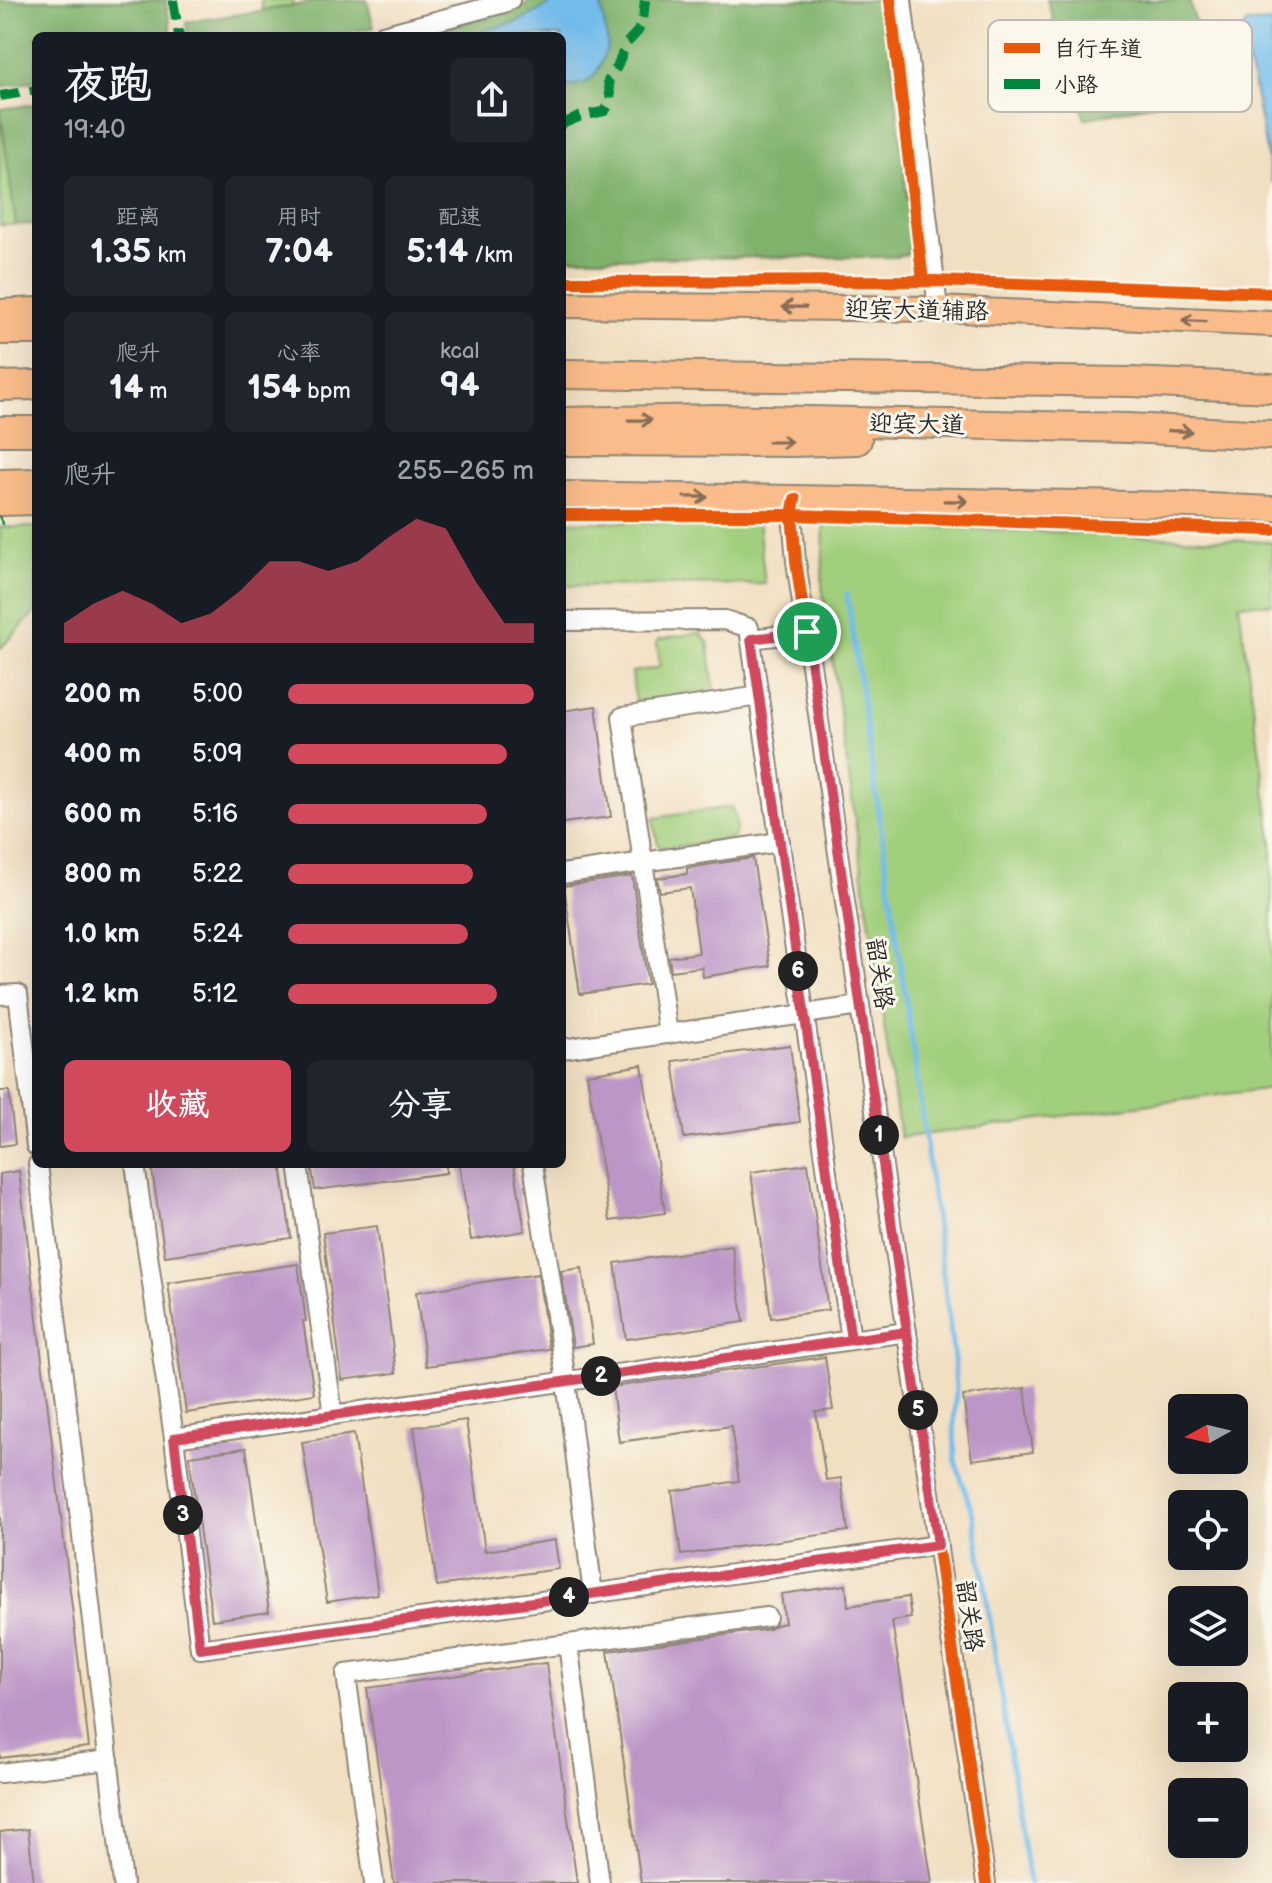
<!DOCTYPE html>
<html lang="zh">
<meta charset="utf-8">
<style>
body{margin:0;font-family:"Balsamiq Sans","LXGW WenKai TC",sans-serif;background:#20242c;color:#f1f3f6;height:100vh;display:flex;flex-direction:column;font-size:30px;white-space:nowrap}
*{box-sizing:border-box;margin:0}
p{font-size:26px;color:#9ea1a6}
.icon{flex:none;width:44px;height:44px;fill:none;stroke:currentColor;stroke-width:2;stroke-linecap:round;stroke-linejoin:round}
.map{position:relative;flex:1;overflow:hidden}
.side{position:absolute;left:32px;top:32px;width:534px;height:1136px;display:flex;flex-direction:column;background:#171b24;border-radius:12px;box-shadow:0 8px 32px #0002}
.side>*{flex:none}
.needle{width:52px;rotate:262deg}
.controls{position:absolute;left:1168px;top:1394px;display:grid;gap:16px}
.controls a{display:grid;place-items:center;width:80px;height:80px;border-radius:12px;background:#171b24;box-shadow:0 8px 32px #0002;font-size:40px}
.pin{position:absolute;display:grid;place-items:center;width:68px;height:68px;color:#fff;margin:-34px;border:4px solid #fff;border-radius:50%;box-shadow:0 2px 8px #0007}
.km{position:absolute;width:40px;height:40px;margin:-20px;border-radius:50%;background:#222;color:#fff;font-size:22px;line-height:40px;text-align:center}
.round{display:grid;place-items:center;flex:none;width:84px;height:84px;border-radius:12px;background:#20242c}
.headline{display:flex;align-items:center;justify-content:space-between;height:136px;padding:0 32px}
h1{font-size:44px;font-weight:800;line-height:60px}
.stats{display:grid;grid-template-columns:repeat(3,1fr);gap:12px;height:136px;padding:8px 32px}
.stats div{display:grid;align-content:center;border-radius:12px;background:#20242c;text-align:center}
.stats b{font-size:34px;font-weight:800}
.stats small{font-size:22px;font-weight:400}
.stats p{font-size:22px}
.chart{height:224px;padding:16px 32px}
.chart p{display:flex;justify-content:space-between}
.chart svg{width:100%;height:144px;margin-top:8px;fill:#d1495b;opacity:.7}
.primary-button{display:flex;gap:16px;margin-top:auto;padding:16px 32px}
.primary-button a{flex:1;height:92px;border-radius:12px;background:#d1495b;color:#fff;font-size:32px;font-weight:800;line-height:92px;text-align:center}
.primary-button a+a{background:#20242c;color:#f1f3f6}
ul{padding:0 32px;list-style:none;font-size:26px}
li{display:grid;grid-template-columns:128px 96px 1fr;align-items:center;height:60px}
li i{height:20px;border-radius:10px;background:#d1495b}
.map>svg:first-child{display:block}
.green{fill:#a1cf7d;stroke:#667d54;stroke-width:2}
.forest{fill:#80b26c;stroke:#566e4c;stroke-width:2}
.water{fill:#72bceb;stroke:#4e748b;stroke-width:2}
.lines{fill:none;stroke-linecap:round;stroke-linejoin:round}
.stream{stroke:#72bceb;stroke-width:5}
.building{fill:#bb96c7}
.minor-casing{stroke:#8e8576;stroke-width:22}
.major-casing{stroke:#8e8576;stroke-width:28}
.highway-casing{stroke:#8e8576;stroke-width:32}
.minor{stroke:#fff;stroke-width:18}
.major{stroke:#f9bc8a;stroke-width:24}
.highway{stroke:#f9bc8a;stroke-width:28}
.quiet{stroke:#00873e;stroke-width:10;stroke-dasharray:20 10;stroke-linecap:butt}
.cycleway-casing{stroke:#fbf7ec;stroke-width:17}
.cycleway{stroke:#e8590c;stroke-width:12}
.oneway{stroke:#886c56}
.route-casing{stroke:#fff;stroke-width:16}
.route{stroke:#d1495b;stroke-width:10}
.labels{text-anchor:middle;stroke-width:6;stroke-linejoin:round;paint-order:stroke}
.street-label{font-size:24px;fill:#2b2b2b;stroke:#fbf7ec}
.key{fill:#fbf7ec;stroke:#bdbab2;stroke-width:2}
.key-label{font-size:22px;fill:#2b2b2b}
</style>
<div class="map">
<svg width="1272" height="1883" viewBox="0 0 1272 1883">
<rect width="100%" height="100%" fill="#fbf7ec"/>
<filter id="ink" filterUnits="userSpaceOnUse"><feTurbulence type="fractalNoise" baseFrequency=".0125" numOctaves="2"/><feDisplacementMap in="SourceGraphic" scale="16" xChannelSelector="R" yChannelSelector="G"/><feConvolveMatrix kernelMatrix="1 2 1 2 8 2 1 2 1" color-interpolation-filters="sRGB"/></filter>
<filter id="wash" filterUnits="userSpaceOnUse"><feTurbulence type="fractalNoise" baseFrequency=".006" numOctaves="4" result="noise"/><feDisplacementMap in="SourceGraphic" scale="32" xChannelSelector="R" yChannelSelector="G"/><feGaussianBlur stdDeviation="1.8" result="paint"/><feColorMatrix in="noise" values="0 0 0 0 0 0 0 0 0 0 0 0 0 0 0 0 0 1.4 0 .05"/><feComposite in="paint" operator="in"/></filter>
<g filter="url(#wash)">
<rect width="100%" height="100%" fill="#f1dfc1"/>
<g class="green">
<polygon points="261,0 292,0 293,6 262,10"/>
<polygon points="0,111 16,225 0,225"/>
<polygon points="562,522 758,522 765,584 562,586"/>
<polygon points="824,522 1272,542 1272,604 1239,604 1272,839 1272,1088 900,1138 822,586"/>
<polygon points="0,527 36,527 36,611 0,649"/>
<polygon points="695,633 701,634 708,642 714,688 711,691 635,702 632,672 656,668 660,665 657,644 658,640"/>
<path d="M731 807C736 815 738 830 733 838L667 848 658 846 653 818Z"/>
</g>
<g class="forest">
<polygon points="0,0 166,0 172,36 36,36 36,81 0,87"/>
<polygon points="322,0 367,0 374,28 324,36 188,36 186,22 293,6"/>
<polygon points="532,0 885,0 912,240 907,255 895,257 562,258 562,36 413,36 517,9"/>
<polygon points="1047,0 1189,0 1215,90 1085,119"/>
<polygon points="36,104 36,224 16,225 0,109"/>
</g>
<g class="water">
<polygon points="558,0 600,0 608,45 602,61 596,74 585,83 562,88 562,36 479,36 483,31 522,20"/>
<polygon points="1272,22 1272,183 1252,76 1242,46 1242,31 1247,23"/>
</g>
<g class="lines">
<polyline class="stream" points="847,594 917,1077 954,1359 956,1387 954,1421 955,1460 973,1515 980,1553 1029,1883"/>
</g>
<g id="blocks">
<g class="building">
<polygon points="596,706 611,817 562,823 562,711"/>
<polygon points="753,858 770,966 703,977 702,967 671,971 669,957 699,953 690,888 660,892 657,878 687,874 687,868"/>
<polygon points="632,876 648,984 580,994 564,886"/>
<polygon points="790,1045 800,1122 684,1138 673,1061"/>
<polygon points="642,1065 665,1213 610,1221 587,1074"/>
<polygon points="0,1091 9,1091 15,1144 0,1146"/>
<polygon points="151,1164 281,1164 291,1238 165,1256"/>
<polygon points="311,1164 446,1164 446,1173 315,1190"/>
<polygon points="459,1164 514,1164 525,1231 471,1240"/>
<polygon points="808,1164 828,1310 771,1318 751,1172"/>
<polygon points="19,1171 89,1747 0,1758 0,1174"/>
<polygon points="377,1226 396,1373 342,1380 323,1233"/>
<polygon points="732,1246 744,1322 626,1339 615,1263"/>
<polygon points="298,1264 306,1321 303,1321 314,1394 186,1413 168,1283"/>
<polygon points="582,1268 593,1344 573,1347 561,1271"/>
<polygon points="538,1274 549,1349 426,1366 416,1292"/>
<polygon points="825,1357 833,1410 816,1412 826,1480 841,1478 848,1531 681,1555 672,1491 739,1481 731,1426 619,1442 612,1387"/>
<polygon points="1025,1388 1033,1452 972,1460 963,1396"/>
<polygon points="466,1420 485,1551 555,1540 559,1569 437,1586 414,1427"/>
<polygon points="354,1434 378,1594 327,1602 302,1442"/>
<polygon points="246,1448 269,1612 212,1620 189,1456"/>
<polygon points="846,1585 848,1606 908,1597 911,1618 892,1621 932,1883 641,1883 608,1651 769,1629 776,1625 785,1623 781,1594"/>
<polygon points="546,1663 577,1883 394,1883 367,1688"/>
<polygon points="28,1829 34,1883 0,1883 0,1832"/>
</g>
</g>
</g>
<g filter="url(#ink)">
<use href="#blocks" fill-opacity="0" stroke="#8e8576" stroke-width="2"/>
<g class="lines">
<defs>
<g id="minor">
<polyline points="902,0 938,309"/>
<polyline points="383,35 504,3 510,0"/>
<polyline points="795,499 792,515 796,561 986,1883"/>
<polyline points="562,621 725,620 749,628 851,1340"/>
<polyline points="751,639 807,632"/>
<polyline points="562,874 780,842"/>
<polyline points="0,995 18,994 36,1146"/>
<polyline points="668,1034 622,717 759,696"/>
<polyline points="562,1049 860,1006"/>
<polyline points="38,1164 123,1883"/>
<polyline points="135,1164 174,1438 200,1649 938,1545"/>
<polyline points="298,1164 333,1415"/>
<polyline points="533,1164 566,1381 593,1594"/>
<polyline points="174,1438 907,1332"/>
<polyline points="568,1644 600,1883"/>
<polyline points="0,1773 109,1760"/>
<polyline points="374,1883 346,1674 767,1617"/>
</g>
<g id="major">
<polyline points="562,305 938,309 1272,324"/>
<polyline points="0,312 36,310"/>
<polyline points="562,494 1188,505 1272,509"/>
<polyline points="0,503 36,502"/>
</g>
<g id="highway">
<polyline points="0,330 36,330"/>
<polyline points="562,374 1131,382 1272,388"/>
<polyline points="0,386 36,385"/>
<polyline points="562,422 714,419 1128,428 1272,435"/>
<polyline points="0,431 36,431"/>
<polyline points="562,441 792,442 857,440"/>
<polyline points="0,484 36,483"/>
</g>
</defs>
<use href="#minor" class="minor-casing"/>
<use href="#major" class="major-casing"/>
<use href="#highway" class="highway-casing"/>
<use href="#minor" class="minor"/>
<use href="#major" class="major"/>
<use href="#highway" class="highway"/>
<g class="quiet">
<polyline points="173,0 179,36"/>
<polyline points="375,36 383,35"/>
<polyline points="0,96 36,90"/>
<polyline points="562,124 579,117 605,111 611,101 608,81 617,67 626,44 638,31 643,19 645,0"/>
<polyline points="0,521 2,520"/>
</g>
<defs>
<g id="cycleway">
<polyline points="890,0 923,281"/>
<polyline points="562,282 935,281 1272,293"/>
<polyline points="795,499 792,515 796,561 986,1883"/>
<polyline points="562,515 792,515 1272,530"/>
</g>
</defs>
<use href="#cycleway" class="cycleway-casing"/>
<use href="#cycleway" class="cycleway"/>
</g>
<defs><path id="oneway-shaft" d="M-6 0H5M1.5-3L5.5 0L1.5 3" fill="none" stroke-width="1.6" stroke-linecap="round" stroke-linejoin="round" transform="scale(2)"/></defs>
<g class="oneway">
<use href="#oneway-shaft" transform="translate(794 307) rotate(-179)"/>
<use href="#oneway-shaft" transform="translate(1194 321) rotate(-177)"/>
<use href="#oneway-shaft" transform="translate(640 420) rotate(-1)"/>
<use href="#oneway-shaft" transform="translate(1180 431) rotate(2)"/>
<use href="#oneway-shaft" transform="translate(780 442)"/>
<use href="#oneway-shaft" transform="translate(696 497) rotate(1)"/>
<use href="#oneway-shaft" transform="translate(956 501) rotate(1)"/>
</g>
</g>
<g class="lines" filter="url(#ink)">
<defs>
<polyline id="route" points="807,632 907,1332 174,1438 200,1649 938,1545 907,1332 851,1340 751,639 807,632"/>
</defs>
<use href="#route" class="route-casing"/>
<use href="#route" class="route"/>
</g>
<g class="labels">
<g class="street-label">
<text transform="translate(917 310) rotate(1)" y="8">迎宾大道辅路</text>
<text transform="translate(917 424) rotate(1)" y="8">迎宾大道</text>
<text transform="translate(880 974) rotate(82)" y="8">韶关路</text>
<text transform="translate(970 1616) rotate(82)" y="8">韶关路</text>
</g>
</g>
<rect x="988" y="20" width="264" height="92" rx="12" class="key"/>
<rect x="1004" y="43" width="36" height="10" fill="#e8590c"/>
<rect x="1004" y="79" width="36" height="10" fill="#00873e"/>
<g class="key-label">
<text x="1054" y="56">自行车道</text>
<text x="1054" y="92">小路</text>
</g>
</svg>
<div class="controls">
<a><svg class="needle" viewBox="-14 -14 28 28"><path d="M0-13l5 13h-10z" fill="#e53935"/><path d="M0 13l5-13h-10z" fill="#9ea1a6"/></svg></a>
<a><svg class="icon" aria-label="locate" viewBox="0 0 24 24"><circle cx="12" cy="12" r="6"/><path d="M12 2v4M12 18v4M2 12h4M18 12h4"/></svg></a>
<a><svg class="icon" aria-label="layers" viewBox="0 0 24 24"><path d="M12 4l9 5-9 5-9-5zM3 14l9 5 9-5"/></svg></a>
<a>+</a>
<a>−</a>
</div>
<div class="pin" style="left:807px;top:632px;background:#1e9e55"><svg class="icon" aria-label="arrive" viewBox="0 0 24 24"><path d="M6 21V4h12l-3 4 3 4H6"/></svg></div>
<b class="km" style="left:879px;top:1135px">1</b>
<b class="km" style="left:601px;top:1376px">2</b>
<b class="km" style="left:183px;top:1515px">3</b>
<b class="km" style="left:569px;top:1597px">4</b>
<b class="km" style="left:918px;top:1410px">5</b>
<b class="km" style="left:798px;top:971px">6</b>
<section class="side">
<div class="headline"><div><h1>夜跑</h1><p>19:40</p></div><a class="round"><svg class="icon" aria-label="share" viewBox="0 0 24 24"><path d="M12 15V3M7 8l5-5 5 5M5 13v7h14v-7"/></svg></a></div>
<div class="stats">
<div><p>距离</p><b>1.35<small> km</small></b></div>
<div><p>用时</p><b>7:04</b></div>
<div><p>配速</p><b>5:14<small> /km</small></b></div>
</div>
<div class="stats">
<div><p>爬升</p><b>14<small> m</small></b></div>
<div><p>心率</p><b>154<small> bpm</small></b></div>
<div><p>kcal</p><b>94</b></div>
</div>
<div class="chart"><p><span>爬升</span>255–265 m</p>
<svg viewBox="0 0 160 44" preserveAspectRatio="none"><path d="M0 44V38L10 32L20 28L30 32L40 38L50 35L60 28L70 19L80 19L90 22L100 19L110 12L120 6L130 9L140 25L150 38L160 38V44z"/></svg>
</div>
<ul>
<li><b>200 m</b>5:00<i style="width:100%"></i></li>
<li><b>400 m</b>5:09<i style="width:89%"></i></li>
<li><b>600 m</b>5:16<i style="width:81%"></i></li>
<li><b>800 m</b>5:22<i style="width:75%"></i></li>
<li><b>1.0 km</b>5:24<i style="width:73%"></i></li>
<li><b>1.2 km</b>5:12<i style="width:85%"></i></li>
</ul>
<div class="primary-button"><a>收藏</a><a>分享</a></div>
</section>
</div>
